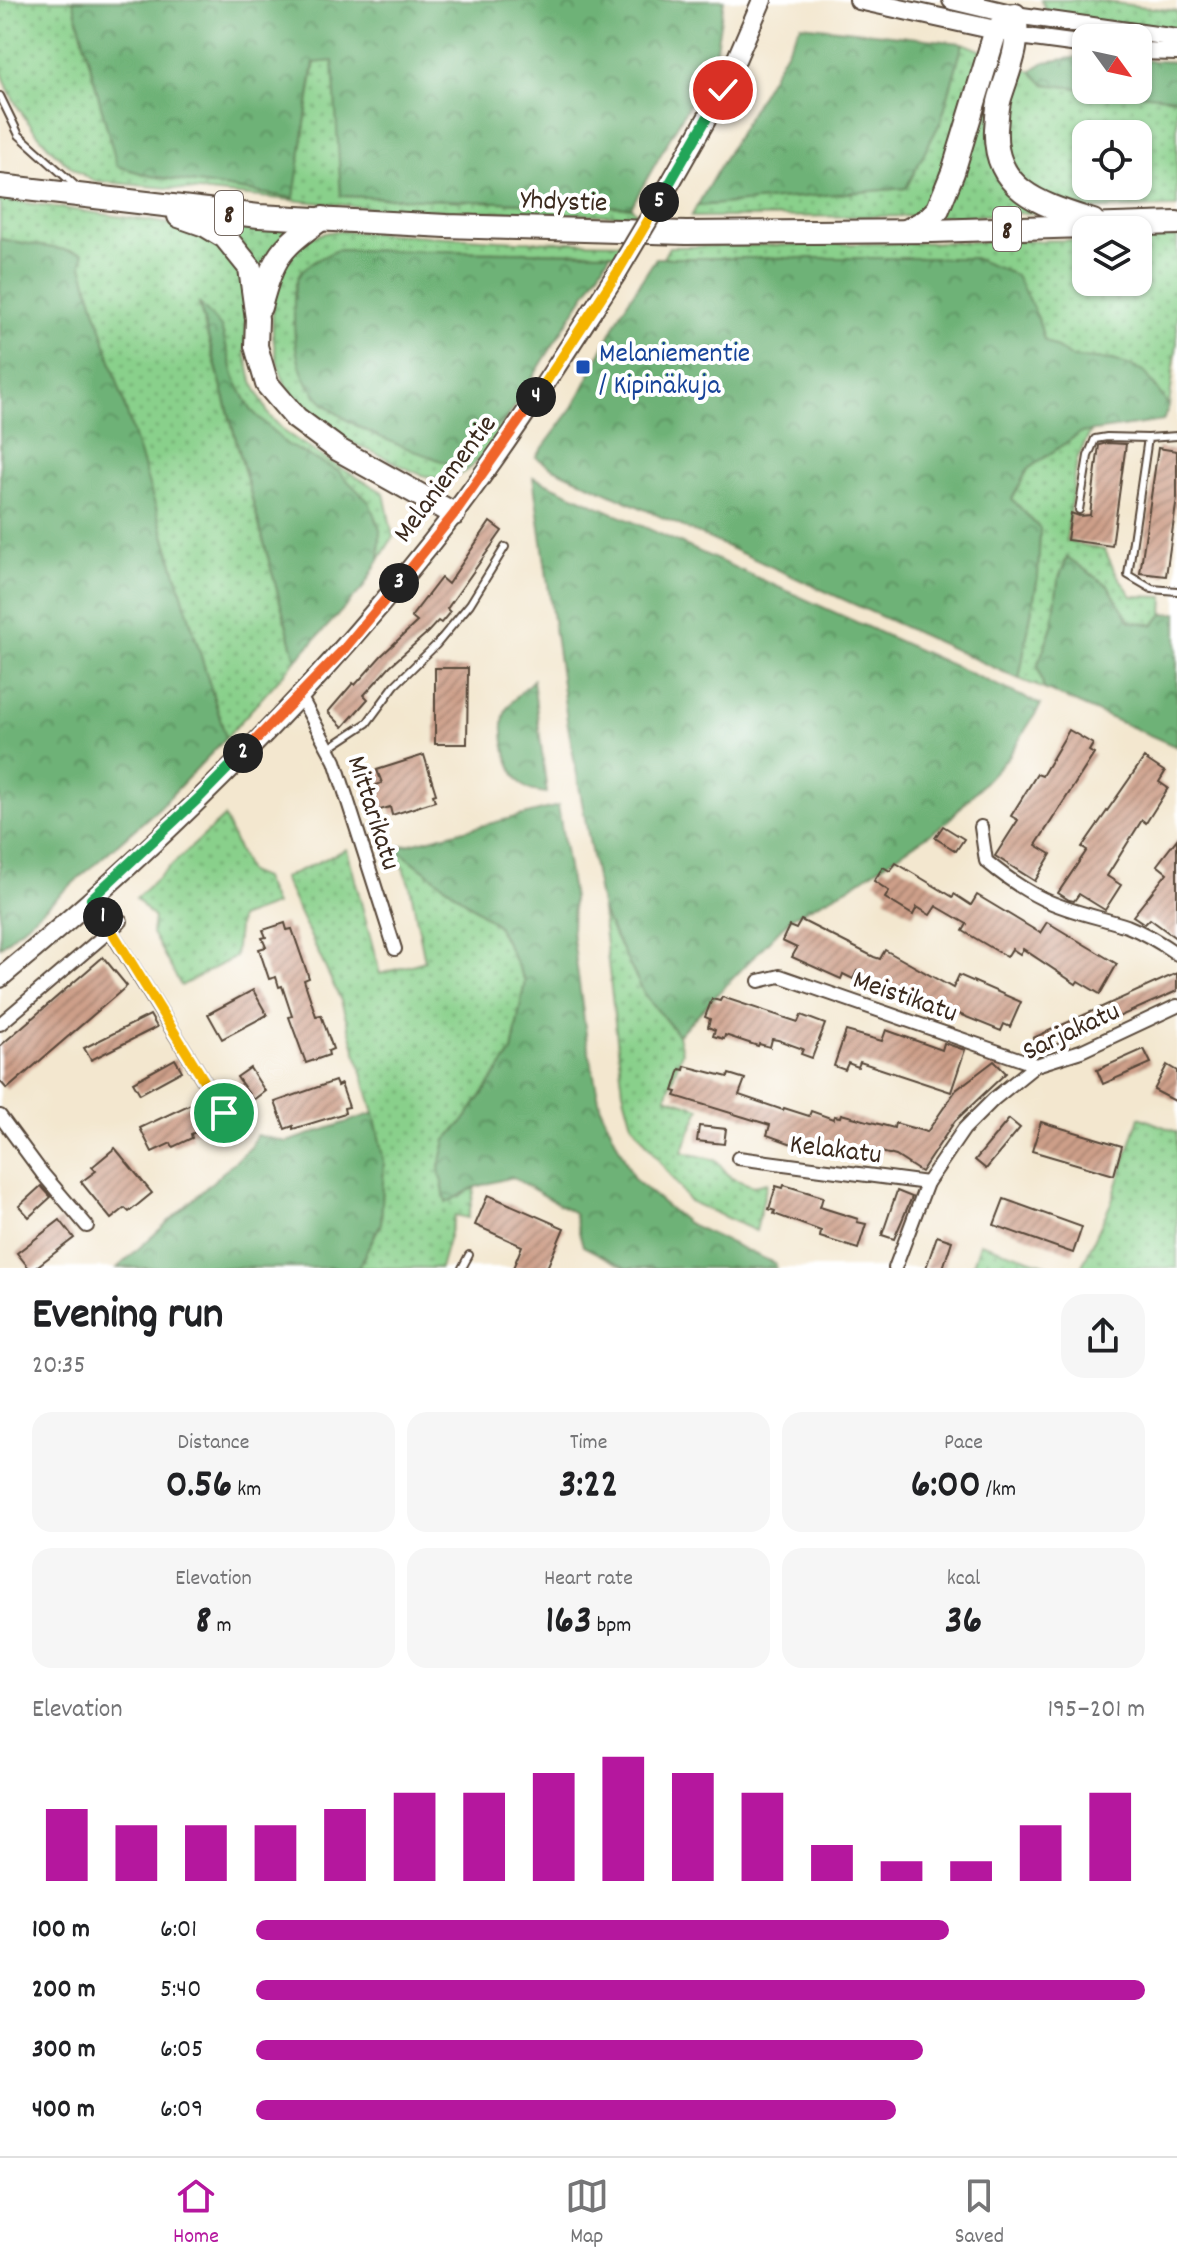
<!DOCTYPE html>
<meta charset="utf-8">
<style>
body{margin:0;font-family:Dekko,sans-serif;background:#f6f6f6;color:#202124;height:100vh;display:flex;flex-direction:column;font-size:30px;white-space:nowrap}
*{box-sizing:border-box;margin:0}
p{font-size:26px;color:#757577}
.icon{flex:none;width:44px;height:44px;fill:none;stroke:currentColor;stroke-width:2;stroke-linecap:round;stroke-linejoin:round}
.map{position:relative;height:1268px;overflow:hidden}
.details{display:flex;flex-direction:column;background:#fff;flex:1}
.details>*{flex:none}
.needle{width:52px;rotate:123deg}
.fabs{position:absolute;left:1072px;top:24px;display:grid;gap:16px}
.fabs a{display:grid;place-items:center;width:80px;height:80px;border-radius:16px;background:#fff;box-shadow:0 2px 6px #0004;font-size:40px}
.pin{position:absolute;display:grid;place-items:center;width:68px;height:68px;color:#fff;margin:-34px;border:4px solid #fff;border-radius:50%;box-shadow:0 2px 8px #0007}
.km{position:absolute;width:40px;height:40px;margin:-20px;border-radius:50%;background:#222;color:#fff;font-size:22px;line-height:40px;text-align:center}
.round{display:grid;place-items:center;flex:none;width:84px;height:84px;border-radius:24px;background:#f6f6f6}
.headline{display:flex;align-items:center;justify-content:space-between;height:136px;padding:0 32px}
h1{font-size:44px;font-weight:800;line-height:60px}
.stats{display:grid;grid-template-columns:repeat(3,1fr);gap:12px;height:136px;padding:8px 32px}
.stats div{display:grid;align-content:center;border-radius:20px;background:#f6f6f6;text-align:center}
.stats b{font-size:40px;font-weight:800}
.stats small{font-size:22px;font-weight:400}
.stats p{font-size:22px}
.chart{height:224px;padding:16px 32px}
.chart p{display:flex;justify-content:space-between}
.chart svg{width:100%;height:144px;margin-top:8px;stroke:#b5179e;stroke-width:6}
ul{padding:0 32px;list-style:none;font-size:26px}
li{display:grid;grid-template-columns:128px 96px 1fr;align-items:center;height:60px}
li i{height:20px;border-radius:10px;background:#b5179e}
.tab-bar{display:flex;justify-content:space-around;align-items:center;height:112px;border-top:2px solid #e0e0e0;background:#fff;font-size:22px;color:#757577}
.tab-bar a{display:grid;justify-items:center;gap:4px}
.tab-bar .on{color:#b5179e}
.map>svg:first-child{display:block}
.green{fill:url(#green-dots);stroke:#627d54;stroke-width:2;fill-rule:evenodd}
.forest{fill:url(#forest-crowns);stroke:#546e4a;stroke-width:2}
.building{fill:url(#building-hatch)}
.lines{fill:none;stroke-linecap:round;stroke-linejoin:round}
.service-casing{stroke:#574639;stroke-width:10}
.minor-casing{stroke:#574639;stroke-width:16}
.tertiary-casing{stroke:#574639;stroke-width:20}
.secondary-casing{stroke:#574639;stroke-width:22}
.trunk-casing{stroke:#574639;stroke-width:26}
.service{stroke:#fff;stroke-width:6}
.minor{stroke:#fff;stroke-width:12}
.tertiary{stroke:#fff;stroke-width:16}
.secondary{stroke:#fff;stroke-width:18}
.trunk{stroke:#fff;stroke-width:22}
.secondary-bridge-casing{stroke:#574639;stroke-width:22;stroke-linecap:butt}
.secondary-bridge{stroke:#fff;stroke-width:18}
.split-1-casing{stroke:#fff;stroke-width:16}
.split-2-casing{stroke:#fff;stroke-width:16}
.split-3-casing{stroke:#fff;stroke-width:16}
.split-4-casing{stroke:#fff;stroke-width:16}
.split-5-casing{stroke:#fff;stroke-width:16}
.split-6-casing{stroke:#fff;stroke-width:16}
.split-1{stroke:#f5b400;stroke-width:10}
.split-2{stroke:#22a559;stroke-width:10}
.split-3{stroke:#f0652b;stroke-width:10}
.split-4{stroke:#f0652b;stroke-width:10}
.split-5{stroke:#f5b400;stroke-width:10}
.split-6{stroke:#22a559;stroke-width:10}
.transit-dot{fill:#1a4fb4;stroke:#fff;stroke-width:3}
.labels{text-anchor:middle;stroke-width:8;stroke-linejoin:round;paint-order:stroke}
.shield{fill:#fff;stroke:#766a62;stroke-width:2}
.shield-label{font-size:26px;font-weight:bold;fill:#3b2a1e}
.street-label{font-size:28px;fill:#3b2a1e;stroke:#fff}
.transit-label{font-size:28px;fill:#164399;stroke:#fff;text-anchor:start}
</style>
<div class="map">
<svg width="1177" height="1268" viewBox="0 0 1177 1268">
<defs>
<pattern id="green-dots" width="8" height="8" patternUnits="userSpaceOnUse" patternTransform="scale(2)"><rect width="8" height="8" fill="#89d08b"/><path d="M2 2h.1M6 6h.1" fill="none" stroke="#71a971" stroke-width="1.8" stroke-linecap="round"/></pattern>
<pattern id="forest-crowns" width="20" height="18" patternUnits="userSpaceOnUse" patternTransform="scale(2)"><rect width="20" height="18" fill="#6eb277"/><path d="M2 6a3 3 0 1 1 6 0M12 15a3 3 0 1 1 6 0" fill="none" stroke="#5c9161"/></pattern>
<pattern id="building-hatch" width="6" height="6" patternUnits="userSpaceOnUse" patternTransform="scale(2)"><rect width="6" height="6" fill="#cd9f89"/><path d="M-1 1l2-2M0 6l6-6M5 7l2-2" fill="none" stroke="#a8826f"/></pattern>
</defs>
<rect width="100%" height="100%" fill="#fff"/>
<filter id="ink" filterUnits="userSpaceOnUse"><feTurbulence type="fractalNoise" baseFrequency=".0125" numOctaves="2"/><feDisplacementMap in="SourceGraphic" scale="16" xChannelSelector="R" yChannelSelector="G"/><feConvolveMatrix kernelMatrix="1 2 1 2 8 2 1 2 1" color-interpolation-filters="sRGB"/></filter>
<filter id="wash" filterUnits="userSpaceOnUse"><feTurbulence type="fractalNoise" baseFrequency=".006" numOctaves="4" result="noise"/><feDisplacementMap in="SourceGraphic" scale="32" xChannelSelector="R" yChannelSelector="G"/><feGaussianBlur stdDeviation="1.8" result="paint"/><feColorMatrix in="noise" values="0 0 0 0 0 0 0 0 0 0 0 0 0 0 0 0 0 1.4 0 .05"/><feComposite in="paint" operator="in"/></filter>
<g filter="url(#wash)">
<rect width="100%" height="100%" fill="#f3e7cf"/>
<g class="green">
<path d="M0 0H73L117 166 151 176 293 198 315 62 334 61 341 196 631 207 639 216 374 208 95 181C56 164 8 106 0 63 0 43 0 20 0 0Z"/>
<polygon points="1041,0 1090,0 1177,11 1177,30 1047,14"/>
<path d="M963 43 1031 71 1044 84 1177 98V207L1123 208 966 216 691 217 697 206 906 188 941 121ZM1086 134H1138V186H1086Z"/>
<polygon points="0,199 184,226 216,240 241,274 247,301 245,351 252,381 269,415 285,432 324,458 384,493 393,537 379,560 380,530 338,471 285,444 251,410 235,379 221,327 199,305 296,660 226,738 82,266 83,253 0,239"/>
<polygon points="220,221 284,224 287,230 261,282"/>
<path d="M336 231 518 241 624 243 617 256 611 253 337 250 452 465 509 415C496 435 481 465 459 475 435 486 411 470 390 460 359 445 316 430 296 403 267 364 262 283 297 247 306 237 323 233 336 231Z"/>
<polygon points="1177,237 1177,343 1169,406 1144,371 1113,360 1074,358 1044,340 1038,318 973,258 663,258 669,247 1086,240 1086,282 1138,282 1138,238"/>
<polygon points="1091,431 1077,459 1066,541 1105,550 1114,570 1132,596 1164,597 1163,614 1154,625 1129,621 1108,586 1067,557 1058,581 1053,623 1038,665 1044,689 1019,679 1038,576 1040,529 1012,500 1028,469 1080,433"/>
<polygon points="224,817 248,872 263,878 275,905 239,918 235,957 181,986 152,933 154,918 136,898"/>
<polygon points="395,848 497,925 525,981 512,1052 463,1122 446,1141 446,1202 475,1187 468,1218 455,1215 440,1268 358,1268 381,1223 384,1162 374,1113 341,1001 283,878 347,849 380,974 425,961 410,886"/>
<polygon points="602,911 645,995 678,1035 682,1052 666,1097 700,1108 682,1152 716,1160 731,1178 753,1186 767,1183 756,1231 689,1201 632,1124 623,1091"/>
<polygon points="1139,1117 1177,1132 1177,1268 1081,1268 1112,1201"/>
<polygon points="980,1243 1057,1268 972,1268"/>
</g>
<g class="forest">
<polygon points="73,0 724,0 714,60 631,207 341,196 333,61 314,63 294,198 151,176 117,166"/>
<polygon points="801,25 963,43 941,121 906,188 697,206"/>
<polygon points="1086,56 1086,89 1044,84 1031,71 1045,62"/>
<polygon points="1138,60 1177,62 1177,98 1100,90 1138,90"/>
<polygon points="0,239 83,253 82,266 226,738 160,807 0,947"/>
<path d="M337 250 611 253 509 415 452 465C404 446 325 425 303 374 295 354 294 334 294 313 293 270 300 268 337 250Z"/>
<polygon points="656,258 973,258 1016,275 1038,318 1044,340 1074,358 1113,360 1144,371 1169,406 1163,421 1080,433 1028,469 1012,499 1040,529 1038,576 1019,679 551,467 536,457 574,406 623,309"/>
<polygon points="199,303 221,327 235,379 251,410 286,444 338,471 369,502 380,530 379,560 363,588 296,660"/>
<polygon points="533,477 1041,705 1009,756 946,823 848,888 792,917 678,1035 645,995 602,911 567,720"/>
<polygon points="1067,557 1108,586 1130,621 1154,625 1163,614 1177,613 1177,747 1044,689 1038,665 1053,623 1058,581"/>
<path d="M533 680 547 793C542 792 533 792 528 789 508 778 496 727 507 708 514 698 525 689 533 680Z"/>
<polygon points="558,806 573,899 572,931 587,1042 601,1109 634,1179 687,1223 776,1264 776,1268 626,1268 583,1246 574,1213 512,1177 475,1187 446,1203 439,1169 446,1140 463,1122 512,1052 525,981 497,925 395,848"/>
<polygon points="374,1113 384,1162 381,1223 358,1268 117,1268 251,1147 256,1135 287,1142"/>
</g>
<g id="blocks">
<g class="building">
<polygon points="1107,443 1126,444 1112,546 1067,540 1071,513 1079,516 1090,515 1099,445"/>
<polygon points="1158,448 1177,451 1177,498 1166,576 1140,573"/>
<polygon points="490,522 502,531 447,609 450,612 441,623 438,621 427,633 390,666 364,695 368,699 343,727 328,712 353,683 355,685 381,656 417,622 411,617 441,578 448,584"/>
<polygon points="435,668 468,668 467,744 435,744"/>
<polygon points="1069,730 1093,744 1089,751 1094,754 1036,845 1051,854 1035,881 995,856 1018,820 1011,816 1037,774 1042,776"/>
<polygon points="424,755 436,794 433,795 435,801 392,815 390,807 373,812 365,789 382,783 377,770"/>
<polygon points="1144,758 1165,772 1159,782 1168,788 1146,823 1142,820 1107,876 1121,885 1105,910 1079,894 1074,901 1069,900 1058,893 1087,850 1082,847"/>
<polygon points="943,826 964,839 956,851 935,838"/>
<polygon points="1177,839 1177,939 1150,919 1145,924 1133,916 1167,873 1157,865"/>
<polygon points="896,863 953,897 954,894 971,905 977,895 1040,933 1047,922 1117,964 1100,994 1078,981 1076,984 1023,949 1020,954 1012,949 1007,957 963,931 967,924 936,906 930,915 917,907 913,915 885,898 889,891 874,881 883,867 890,871"/>
<polygon points="801,920 874,957 880,959 885,950 953,988 959,975 1021,1002 1010,1027 1004,1024 1001,1031 939,1006 937,1008 924,1001 921,1008 877,986 879,982 857,971 853,979 843,974 841,979 792,957 797,948 782,941 789,926 796,929"/>
<polygon points="285,923 287,930 292,929 309,978 304,980 316,1016 321,1015 333,1049 328,1051 329,1055 306,1063 289,1017 292,1016 282,986 279,987 276,977 269,979 259,949 266,947 262,938 266,937 263,930"/>
<polygon points="103,957 127,986 7,1089 0,1081 0,1046"/>
<polygon points="1177,973 1177,991 1039,1052 1033,1038"/>
<polygon points="253,990 267,1015 222,1039 208,1014"/>
<polygon points="722,997 798,1022 801,1015 825,1024 812,1058 801,1054 803,1049 778,1040 772,1039 770,1047 759,1044 758,1046 725,1035 724,1039 713,1036 715,1030 708,1027 710,1019 705,1017 712,999 720,1001"/>
<polygon points="150,1015 157,1027 91,1060 84,1048"/>
<polygon points="886,1030 942,1050 944,1043 965,1050 951,1092 860,1062 858,1067 848,1063 845,1070 834,1066 846,1031 882,1041"/>
<polygon points="1144,1049 1151,1063 1103,1084 1097,1070"/>
<polygon points="175,1059 182,1071 140,1094 133,1082"/>
<polygon points="994,1061 1006,1073 955,1121 921,1172 896,1156 881,1152 880,1157 814,1137 811,1146 794,1140 792,1144 767,1135 770,1125 675,1096 677,1092 673,1091 680,1069 684,1070 685,1066 728,1077 729,1074 745,1079 739,1095 783,1110 784,1108 809,1116 811,1111 833,1119 834,1116 840,1117 841,1114 894,1128 895,1123 927,1132 956,1090"/>
<polygon points="1167,1065 1177,1071 1177,1102 1154,1090"/>
<polygon points="250,1068 265,1091 253,1100 237,1077"/>
<polygon points="335,1081 337,1086 341,1084 349,1107 344,1108 345,1113 293,1129 293,1126 285,1129 275,1102"/>
<polygon points="195,1102 206,1127 191,1134 192,1138 173,1147 171,1143 152,1152 140,1128"/>
<polygon points="1009,1119 1020,1128 986,1169 975,1160"/>
<polygon points="1041,1122 1122,1146 1114,1175 1032,1151"/>
<polygon points="699,1126 726,1129 724,1144 697,1141"/>
<polygon points="115,1148 152,1193 129,1212 125,1208 111,1219 81,1182 96,1171 92,1167"/>
<polygon points="784,1185 823,1197 820,1207 858,1219 857,1222 866,1224 858,1249 820,1237 821,1231 774,1214 775,1211 769,1209 776,1186 783,1188"/>
<polygon points="41,1186 51,1197 29,1217 19,1206"/>
<polygon points="897,1191 912,1197 894,1239 882,1235"/>
<polygon points="488,1195 564,1228 547,1268 513,1268 522,1246 475,1225"/>
<polygon points="1004,1199 1082,1227 1073,1253 994,1225"/>
<polygon points="60,1220 74,1238 35,1268 29,1268 17,1253"/>
<polygon points="937,1236 952,1241 943,1268 926,1268"/>
</g>
</g>
</g>
<g filter="url(#ink)">
<use href="#blocks" fill-opacity="0" stroke="#574639" stroke-width="2"/>
<g class="lines">
<defs>
<g id="service">
<polyline points="0,96 19,135 78,188"/>
<polyline points="1177,436 1148,438 1128,575 1152,589 1177,591"/>
<polyline points="1079,510 1088,456 1095,439 1107,437 1148,438"/>
<polyline points="329,748 367,723 395,685 436,645 470,604 505,547"/>
<polyline points="462,1268 469,1255"/>
</g>
<g id="minor">
<polyline points="299,694 335,761 395,949"/>
<path d="M981 827 986 861C1004 876 1022 889 1043 899 1070 912 1099 917 1127 926 1145 933 1161 943 1177 954"/>
<polyline points="91,899 224,1113"/>
<polyline points="759,981 780,976 1036,1065"/>
<polyline points="0,1024 121,921"/>
<polyline points="0,1116 42,1173 87,1226"/>
<polyline points="738,1158 927,1183"/>
<polyline points="895,1268 927,1183 964,1129 994,1099 1036,1065 1081,1051 1177,1006"/>
</g>
<g id="tertiary">
<polyline points="1015,15 1177,38"/>
<polyline points="1019,36 1086,45"/>
<polyline points="1138,51 1177,52"/>
</g>
<g id="secondary">
<polyline points="859,0 1009,33"/>
<polyline points="952,0 1015,15"/>
<polyline points="672,180 723,90 762,0"/>
<path d="M0 978C166 841 322 685 453 515 512 438 564 354 617 273"/>
</g>
<g id="trunk">
<polyline points="0,186 259,216 446,226 686,233 932,231 1177,223"/>
<polyline points="179,216 205,225 225,237 250,268 257,319 256,346 267,384 296,418 339,450 454,514"/>
<path d="M906 231 927 220 938 209 953 172 996 30 1015 15C1021 45 1009 69 1000 98 997 108 997 119 996 129 993 192 1044 205 1093 221"/>
<path d="M260 307C274 255 280 248 323 218"/>
</g>
</defs>
<use href="#service" class="service-casing"/>
<use href="#minor" class="minor-casing"/>
<use href="#tertiary" class="tertiary-casing"/>
<use href="#secondary" class="secondary-casing"/>
<use href="#trunk" class="trunk-casing"/>
<use href="#service" class="service"/>
<use href="#minor" class="minor"/>
<use href="#tertiary" class="tertiary"/>
<use href="#secondary" class="secondary"/>
<use href="#trunk" class="trunk"/>
<defs>
<polyline id="secondary-bridge" points="617,273 672,180"/>
</defs>
<use href="#secondary-bridge" class="secondary-bridge-casing"/>
<use href="#secondary-bridge" class="secondary-bridge"/>
</g>
</g>
<g class="lines" filter="url(#ink)">
<defs>
<polyline id="split-1" points="103,917 224,1113"/>
<polyline id="split-2" points="103,917 91,899 200,797 243,753"/>
<polyline id="split-3" points="243,753 344,649 399,583"/>
<polyline id="split-4" points="399,583 454,514 536,397"/>
<polyline id="split-5" points="536,397 617,273 659,202"/>
<polyline id="split-6" points="659,202 723,90"/>
</defs>
<use href="#split-1" class="split-1-casing"/>
<use href="#split-2" class="split-2-casing"/>
<use href="#split-3" class="split-3-casing"/>
<use href="#split-4" class="split-4-casing"/>
<use href="#split-5" class="split-5-casing"/>
<use href="#split-6" class="split-6-casing"/>
<use href="#split-1" class="split-1"/>
<use href="#split-2" class="split-2"/>
<use href="#split-3" class="split-3"/>
<use href="#split-4" class="split-4"/>
<use href="#split-5" class="split-5"/>
<use href="#split-6" class="split-6"/>
</g>
<rect class="transit-dot" x="575" y="359" width="16" height="16" rx="4"/>
<g class="labels">
<g class="shield">
<rect x="215" y="191" width="28" height="44" rx="6"/>
<rect x="993" y="207" width="28" height="44" rx="6"/>
</g>
<g class="shield-label">
<text x="229" y="222">8</text>
<text x="1007" y="238">8</text>
</g>
<g class="street-label">
<text transform="translate(564 199) rotate(2)" y="10">Yhdystie</text>
<text transform="translate(443 477) rotate(-53)" y="10">Melaniementie</text>
<text transform="translate(376 812) rotate(72)" y="10">Mittarikatu</text>
<text transform="translate(906 994) rotate(19)" y="10">Meistikatu</text>
<text transform="translate(1070 1029) rotate(-25)" y="10">Sarjakatu</text>
<text transform="translate(836 1147) rotate(7)" y="10">Kelakatu</text>
</g>
<g class="transit-label">
<text x="599" y="361">Melaniementie<tspan x="599" dy="32">/ Kipinäkuja</tspan></text>
</g>
</g>
</svg>
<div class="fabs">
<a><svg class="needle" viewBox="-14 -14 28 28"><path d="M0-13l5 13h-10z" fill="#e53935"/><path d="M0 13l5-13h-10z" fill="#757577"/></svg></a>
<a><svg class="icon" aria-label="locate" viewBox="0 0 24 24"><circle cx="12" cy="12" r="6"/><path d="M12 2v4M12 18v4M2 12h4M18 12h4"/></svg></a>
<a><svg class="icon" aria-label="layers" viewBox="0 0 24 24"><path d="M12 4l9 5-9 5-9-5zM3 14l9 5 9-5"/></svg></a>
</div>
<div class="pin" style="left:224px;top:1113px;background:#1e9e55"><svg class="icon" aria-label="arrive" viewBox="0 0 24 24"><path d="M6 21V4h12l-3 4 3 4H6"/></svg></div>
<div class="pin" style="left:723px;top:90px;background:#d93025"><svg class="icon" aria-label="check" viewBox="0 0 24 24"><path d="M5 12l5 5 9-10"/></svg></div>
<b class="km" style="left:103px;top:917px">1</b>
<b class="km" style="left:243px;top:753px">2</b>
<b class="km" style="left:399px;top:583px">3</b>
<b class="km" style="left:536px;top:397px">4</b>
<b class="km" style="left:659px;top:202px">5</b>
</div>
<section class="details">
<div class="headline"><div><h1>Evening run</h1><p>20:35</p></div><a class="round"><svg class="icon" aria-label="share" viewBox="0 0 24 24"><path d="M12 15V3M7 8l5-5 5 5M5 13v7h14v-7"/></svg></a></div>
<div class="stats">
<div><p>Distance</p><b>0.56<small> km</small></b></div>
<div><p>Time</p><b>3:22</b></div>
<div><p>Pace</p><b>6:00<small> /km</small></b></div>
</div>
<div class="stats">
<div><p>Elevation</p><b>8<small> m</small></b></div>
<div><p>Heart rate</p><b>163<small> bpm</small></b></div>
<div><p>kcal</p><b>36</b></div>
</div>
<div class="chart"><p><span>Elevation</span>195–201 m</p>
<svg viewBox="0 0 160 44" preserveAspectRatio="none"><path d="M5 44V22M15 44V27M25 44V27M35 44V27M45 44V22M55 44V17M65 44V17M75 44V11M85 44V6M95 44V11M105 44V17M115 44V33M125 44V38M135 44V38M145 44V27M155 44V17"/></svg>
</div>
<ul>
<li><b>100 m</b>6:01<i style="width:78%"></i></li>
<li><b>200 m</b>5:40<i style="width:100%"></i></li>
<li><b>300 m</b>6:05<i style="width:75%"></i></li>
<li><b>400 m</b>6:09<i style="width:72%"></i></li>
</ul>
</section>
<nav class="tab-bar">
<a class="on"><svg class="icon" aria-label="home" viewBox="0 0 24 24"><path d="M3 11l9-7 9 7M6 9v11h12V9"/></svg>Home</a>
<a><svg class="icon" aria-label="map" viewBox="0 0 24 24"><path d="M3 6l6-2 6 2 6-2v14l-6 2-6-2-6 2zM9 4v14M15 6v14"/></svg>Map</a>
<a><svg class="icon" aria-label="saved" viewBox="0 0 24 24"><path d="M7 4h10v16l-5-4-5 4z"/></svg>Saved</a>
</nav>
